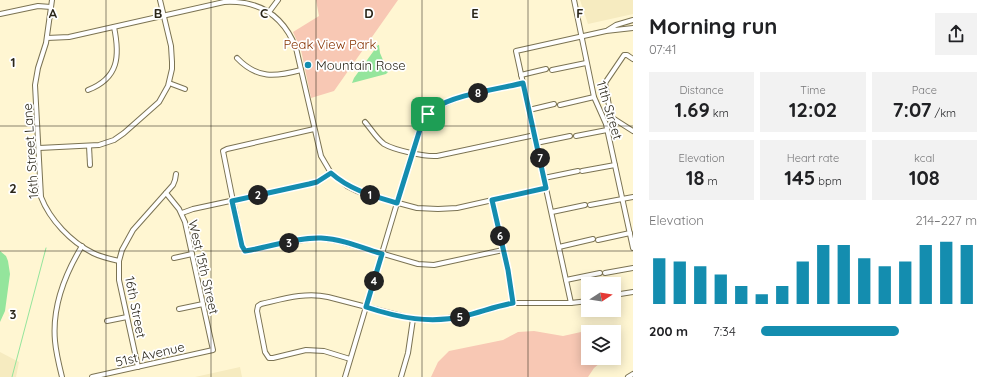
<!DOCTYPE html>
<meta charset="utf-8">
<style>
body{margin:0;font-family:Quicksand,sans-serif;background:#f2f2f2;color:#202124;height:100vh;display:flex;flex-direction:column;font-size:15px;white-space:nowrap}
*{box-sizing:border-box;margin:0}
p{font-size:13px;color:#757577}
.icon{flex:none;width:22px;height:22px;fill:none;stroke:currentColor;stroke-width:2;stroke-linecap:round;stroke-linejoin:round}
.map{position:relative;flex:1;overflow:hidden}
.details{display:flex;flex-direction:column;background:#fff;width:360px}
.details>*{flex:none}
.needle{width:26px;rotate:78deg}
.controls{position:absolute;left:581px;top:277px;display:grid;gap:8px}
.controls a{display:grid;place-items:center;width:40px;height:40px;border-radius:0px;background:#fff;box-shadow:0 2px 10px #0003;font-size:20px}
.pin{position:absolute;display:grid;place-items:center;width:34px;height:34px;color:#fff;margin:-17px;border-radius:8px;box-shadow:0 2px 6px #0006}
.km{position:absolute;width:20px;height:20px;margin:-10px;border-radius:50%;background:#222;color:#fff;font-size:11px;line-height:20px;text-align:center}
.round{display:grid;place-items:center;flex:none;width:42px;height:42px;border-radius:0px;background:#f2f2f2}
.head{display:flex;align-items:center;justify-content:space-between;height:68px;padding:0 16px}
h1{font-size:22px;font-weight:700;line-height:30px}
.metrics{display:grid;grid-template-columns:repeat(3,1fr);gap:6px;height:68px;padding:4px 16px}
.metrics div{display:grid;align-content:center;border-radius:0px;background:#f2f2f2;text-align:center}
.metrics b{font-size:20px;font-weight:700}
.metrics small{font-size:11px;font-weight:400}
.metrics p{font-size:11px}
.chart{height:112px;padding:8px 16px}
.chart p{display:flex;justify-content:space-between}
.chart svg{width:100%;height:72px;margin-top:4px;stroke:#148daf;stroke-width:6}
ul{padding:0 16px;list-style:none;font-size:13px}
li{display:grid;grid-template-columns:64px 48px 1fr;align-items:center;height:30px}
li i{height:10px;border-radius:5px;background:#148daf}
main{display:flex;flex:1;min-height:0}
.map>svg:first-child{display:block}
.built{fill:#f6ebc0}
.green{fill:#f8c8b4}
.water{fill:#94e59c}
.lines{fill:none;stroke-linecap:round;stroke-linejoin:round}
.stream{stroke:#94e59c;stroke-width:1}
.minor-casing{stroke:#7b7353;stroke-width:6}
.minor{stroke:#fff;stroke-width:4}
.route-casing{stroke:#fff;stroke-width:8}
.route{stroke:#148daf;stroke-width:5}
.grid{fill:none;stroke:#2a2619;stroke-width:1;stroke-opacity:0.55}
.poi-dot{fill:#148daf;stroke:#fff;stroke-width:1.5}
.labels{text-anchor:middle;stroke-width:3.5;stroke-linejoin:round;paint-order:stroke}
.park-label{font-size:13px;fill:#863200;stroke:#fff}
.poi-label{font-size:13px;fill:#2a2619;stroke:#fff;text-anchor:start}
.street-label{font-size:13px;fill:#2a2619;stroke:#fff}
.grid-label{font-size:13px;text-anchor:middle;font-weight:bold;fill:#2a2619;stroke:#fff;stroke-width:3.5;stroke-linejoin:round;paint-order:stroke}
</style>
<main>
<div class="map">
<svg width="633" height="377" viewBox="0 0 633 377">
<rect width="100%" height="100%" fill="#fff6d2"/>
<g class="built">
<polygon points="580,0 633,0 633,14 588,24"/>
<polygon points="0,352 19,362 16,377 0,377"/>
<polygon points="240,367 242,377 195,377"/>
</g>
<g class="green">
<polygon points="316,0 398,0 334,91 311,98 301,50 293,32 319,16"/>
<polygon points="590,330 591,332 588,332 588,358 606,358 594,368 588,377 431,377 438,362 449,351 503,340 518,332 534,331 563,336"/>
</g>
<g class="water">
<polygon points="378,45 379,45 380,53 388,72 386,74 352,83 354,78"/>
<polygon points="0,251 6,256 8,261 10,274 5,311 0,322 0,332"/>
</g>
<g class="lines">
<polyline class="stream" points="12,377 46,248"/>
<defs>
<g id="minor">
<path d="M52 0 46 43 38 68 35 85 41 197C50 220 71 242 93 253 101 257 110 259 119 261"/>
<polyline points="574,0 594,97 606,124 633,248"/>
<polyline points="269,12 278,0"/>
<polyline points="0,14 38,6 51,7"/>
<polyline points="608,30 616,25 633,20"/>
<path d="M47 38 69 37 224 2C259 0 283 15 296 48L321 156 331 173 347 186 357 191 402 204 417 208 438 209 457 208 546 188"/>
<path d="M237 58C257 79 275 77 301 70"/>
<polyline points="633,59 627,55 624,55 605,83 611,117 633,131"/>
<polyline points="552,70 586,63"/>
<polyline points="521,75 546,69"/>
<polyline points="169,83 185,89"/>
<path d="M88 90C119 78 120 56 114 27"/>
<polyline points="560,105 594,97"/>
<polyline points="529,110 554,104"/>
<path d="M365 122C371 129 377 139 384 144 394 150 425 157 437 156L535 135"/>
<polyline points="314,129 227,149 223,151 242,246 245,251 308,239 321,238 339,241 418,264 434,265 503,250"/>
<polyline points="576,136 607,130"/>
<polyline points="536,143 570,136"/>
<polyline points="89,146 90,165"/>
<polyline points="39,148 99,145 114,140 124,133 159,102 168,86 172,69 172,62 171,46 160,0"/>
<polyline points="582,171 615,165"/>
<polyline points="544,178 578,171"/>
<polyline points="492,200 508,271 513,303"/>
<polyline points="590,205 633,197"/>
<polyline points="552,212 585,205"/>
<polyline points="182,213 193,209 309,184 317,182 331,173"/>
<polyline points="598,240 630,233"/>
<polyline points="559,247 593,239"/>
<polyline points="174,258 192,254"/>
<polyline points="605,273 633,268"/>
<polyline points="566,280 600,273"/>
<polyline points="614,295 633,292"/>
<polyline points="571,303 516,51 606,31 633,28"/>
<polyline points="179,309 203,304"/>
<polyline points="107,321 127,317"/>
<path d="M350 359 324 351 306 350 273 358H269L265 352 257 311 258 306 261 304C283 299 305 292 328 297L413 319 433 320 463 316 512 303H571L588 301"/>
<polyline points="138,367 119,280 119,261 122,250 133,230 173,185 175,180 176,174"/>
<path d="M62 377C59 365 56 353 55 341 52 308 65 274 82 246"/>
<polyline points="92,377 213,350 185,222 179,209 166,193"/>
<path d="M345 377 412 153C416 142 418 129 425 119 441 95 496 90 523 83"/>
<polyline points="401,377 408,353 413,319"/>
<polyline points="628,377 633,374"/>
</g>
</defs>
<use href="#minor" class="minor-casing"/>
<use href="#minor" class="minor"/>
</g>
<g class="lines">
<defs>
<path id="route" d="M523 83 546 188 492 200 508 270 513 303C496 306 481 312 464 316 431 324 399 318 366 307L382 254C363 248 342 239 321 238 299 237 273 246 251 250L245 251 242 246 232 201 309 184 317 182 331 173C350 190 373 196 397 203L421 126C424 120 428 113 434 109 452 95 499 89 523 83Z"/>
</defs>
<use href="#route" class="route-casing"/>
<use href="#route" class="route"/>
</g>
<path class="grid" d="M106 0V377M211 0V377M316 0V377M422 0V377M528 0V377M0 126H633M0 251H633"/>
<circle class="poi-dot" cx="308" cy="65" r="4"/>
<g class="labels">
<g class="park-label">
<text x="330" y="49">Peak View Park</text>
</g>
<g class="poi-label">
<text x="316" y="70">Mountain Rose</text>
</g>
<g class="street-label">
<text transform="translate(610 110) rotate(73)" y="5">11th Street</text>
<text transform="translate(30 151) rotate(-94)" y="5">16th Street Lane</text>
<text transform="translate(204 267) rotate(77)" y="5">West 15th Street</text>
<text transform="translate(136 307) rotate(79)" y="5">16th Street</text>
<text transform="translate(150 354) rotate(-13)" y="5">51st Avenue</text>
</g>
</g>
<g class="grid-label">
<text x="53" y="18">A</text>
<text x="158" y="18">B</text>
<text x="264" y="18">C</text>
<text x="369" y="18">D</text>
<text x="475" y="18">E</text>
<text x="580" y="18">F</text>
<text x="13" y="67">1</text>
<text x="13" y="193">2</text>
<text x="13" y="319">3</text>
</g>
</svg>
<div class="controls">
<a><svg class="needle" viewBox="-14 -14 28 28"><path d="M0-13l5 13h-10z" fill="#e53935"/><path d="M0 13l5-13h-10z" fill="#757577"/></svg></a>
<a><svg class="icon" aria-label="layers" viewBox="0 0 24 24"><path d="M12 4l9 5-9 5-9-5zM3 14l9 5 9-5"/></svg></a>
</div>
<div class="pin" style="left:428px;top:114px;background:#1e9e55"><svg class="icon" aria-label="arrive" viewBox="0 0 24 24"><path d="M6 21V4h12l-3 4 3 4H6"/></svg></div>
<b class="km" style="left:370px;top:195px">1</b>
<b class="km" style="left:258px;top:195px">2</b>
<b class="km" style="left:289px;top:243px">3</b>
<b class="km" style="left:374px;top:281px">4</b>
<b class="km" style="left:460px;top:317px">5</b>
<b class="km" style="left:500px;top:236px">6</b>
<b class="km" style="left:540px;top:158px">7</b>
<b class="km" style="left:478px;top:93px">8</b>
</div>
<section class="details">
<div class="head"><div><h1>Morning run</h1><p>07:41</p></div><a class="round"><svg class="icon" aria-label="share" viewBox="0 0 24 24"><path d="M12 15V3M7 8l5-5 5 5M5 13v7h14v-7"/></svg></a></div>
<div class="metrics">
<div><p>Distance</p><b>1.69<small> km</small></b></div>
<div><p>Time</p><b>12:02</b></div>
<div><p>Pace</p><b>7:07<small> /km</small></b></div>
</div>
<div class="metrics">
<div><p>Elevation</p><b>18<small> m</small></b></div>
<div><p>Heart rate</p><b>145<small> bpm</small></b></div>
<div><p>kcal</p><b>108</b></div>
</div>
<div class="chart"><p><span>Elevation</span>214–227 m</p>
<svg viewBox="0 0 160 44" preserveAspectRatio="none"><path d="M5 44V16M15 44V18M25 44V21M35 44V26M45 44V33M55 44V38M65 44V33M75 44V18M85 44V8M95 44V8M105 44V16M115 44V21M125 44V18M135 44V8M145 44V6M155 44V8"/></svg>
</div>
<ul>
<li><b>200 m</b>7:34<i style="width:64%"></i></li>
</ul>
</section>
</main>
